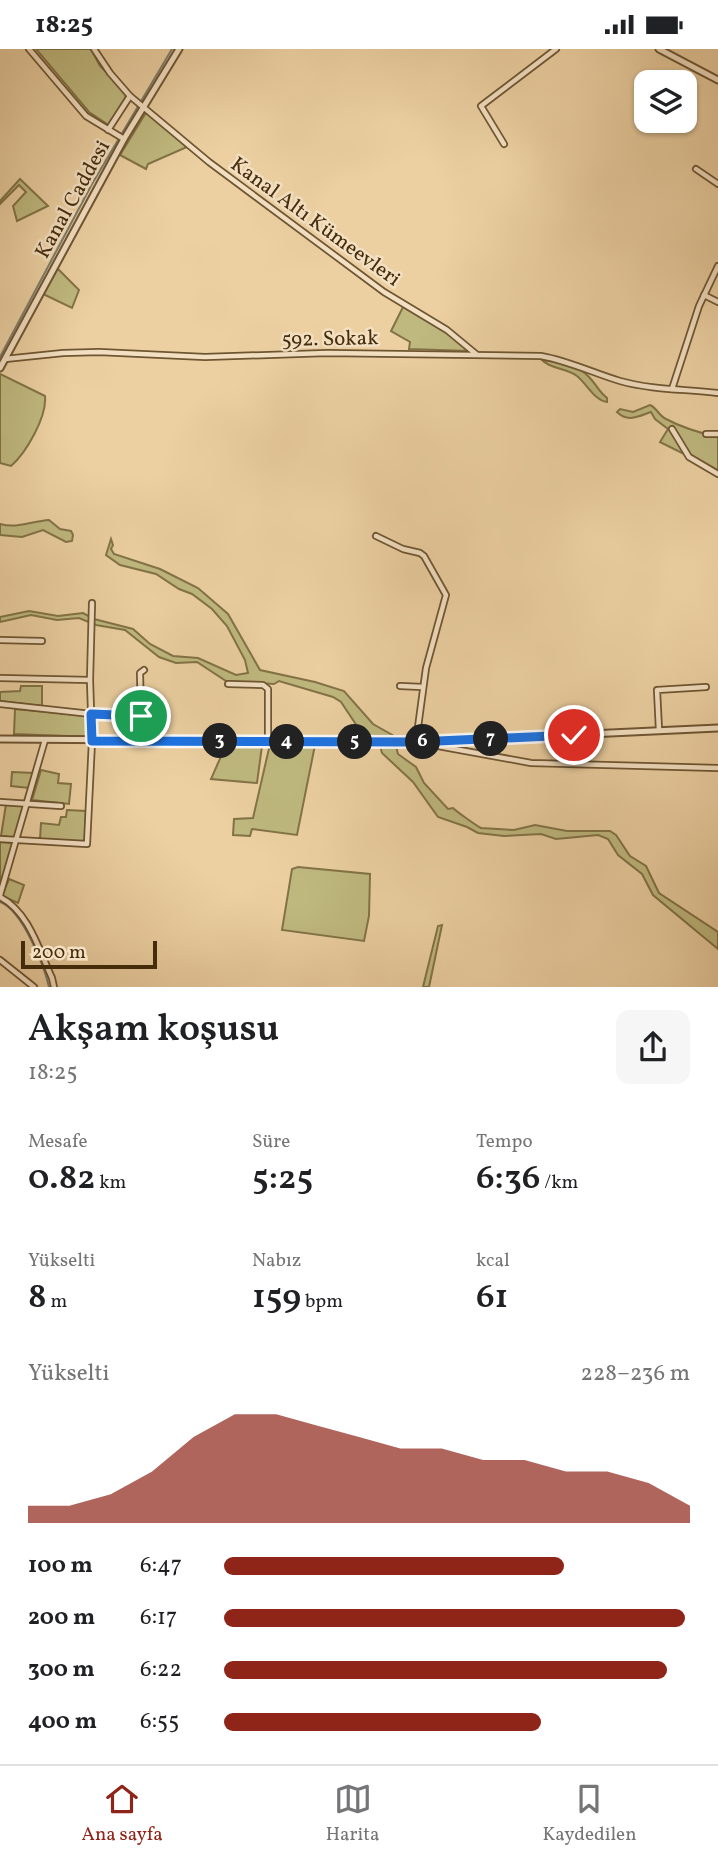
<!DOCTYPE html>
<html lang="tr">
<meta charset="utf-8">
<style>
body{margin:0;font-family:Vollkorn,serif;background:#f6f6f6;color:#202124;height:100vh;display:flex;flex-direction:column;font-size:26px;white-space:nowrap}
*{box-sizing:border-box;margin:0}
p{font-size:23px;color:#757577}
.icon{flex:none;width:38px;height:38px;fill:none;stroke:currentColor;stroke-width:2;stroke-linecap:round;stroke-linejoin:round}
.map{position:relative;height:938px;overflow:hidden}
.sheet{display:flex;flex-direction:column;background:#fff;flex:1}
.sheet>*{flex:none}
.fabs{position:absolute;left:634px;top:21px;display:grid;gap:14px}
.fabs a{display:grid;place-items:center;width:63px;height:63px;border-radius:14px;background:#fff;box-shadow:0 2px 5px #0004;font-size:35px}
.scale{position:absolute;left:21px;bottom:18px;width:136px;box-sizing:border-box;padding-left:7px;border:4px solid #452d0c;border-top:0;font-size:19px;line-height:24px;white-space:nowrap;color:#452d0c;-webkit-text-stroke:5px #f3e0c3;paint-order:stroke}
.pin{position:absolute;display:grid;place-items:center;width:60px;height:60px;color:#fff;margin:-30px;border:4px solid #fff;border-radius:50%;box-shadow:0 2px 7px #0007}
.km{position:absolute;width:35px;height:35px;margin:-18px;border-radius:50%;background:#222;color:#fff;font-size:19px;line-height:35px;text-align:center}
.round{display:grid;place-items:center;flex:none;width:74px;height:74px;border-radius:14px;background:#f6f6f6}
.head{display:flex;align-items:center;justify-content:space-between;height:119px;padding:0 28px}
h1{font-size:38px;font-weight:600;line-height:52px}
.metrics{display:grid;grid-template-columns:repeat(3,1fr);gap:10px;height:119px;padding:7px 28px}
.metrics div{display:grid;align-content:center}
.metrics b{font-size:35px;font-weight:600}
.metrics small{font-size:19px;font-weight:400}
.metrics p{font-size:19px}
.chart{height:196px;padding:14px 28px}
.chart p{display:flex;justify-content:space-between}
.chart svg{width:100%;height:126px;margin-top:7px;fill:#8f2418;opacity:.7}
ul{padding:0 28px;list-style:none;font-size:23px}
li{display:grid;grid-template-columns:112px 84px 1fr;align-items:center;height:52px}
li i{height:18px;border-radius:9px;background:#8f2418}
.status{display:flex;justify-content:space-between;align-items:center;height:49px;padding:0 35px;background:#fff;direction:ltr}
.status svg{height:19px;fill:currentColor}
.menu{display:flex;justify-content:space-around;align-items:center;height:98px;border-top:2px solid #e0e0e0;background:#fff;font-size:19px;color:#757577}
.menu a{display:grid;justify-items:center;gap:4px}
.menu .on{color:#8f2418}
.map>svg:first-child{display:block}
.green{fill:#bfb97f;stroke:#827346;stroke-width:2}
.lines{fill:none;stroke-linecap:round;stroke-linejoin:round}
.stream{stroke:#7b7d70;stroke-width:2}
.minor-casing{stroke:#6f5632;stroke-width:8}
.tertiary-casing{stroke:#6f5632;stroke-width:9}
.minor{stroke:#f3e0c3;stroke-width:4.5}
.tertiary{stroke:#f3e0c3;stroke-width:5}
.route-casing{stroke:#fff;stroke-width:14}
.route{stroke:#1a73e8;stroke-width:9}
.labels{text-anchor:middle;stroke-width:5;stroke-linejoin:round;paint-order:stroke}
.street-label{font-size:21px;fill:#452d0c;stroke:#f3e0c3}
</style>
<div class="status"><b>18:25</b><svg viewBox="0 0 49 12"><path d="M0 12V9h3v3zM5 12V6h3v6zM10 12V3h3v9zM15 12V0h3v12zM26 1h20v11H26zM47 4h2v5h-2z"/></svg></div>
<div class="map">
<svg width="718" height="938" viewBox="0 0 718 938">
<rect width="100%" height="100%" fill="#ecd0a2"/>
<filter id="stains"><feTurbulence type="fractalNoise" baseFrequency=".00286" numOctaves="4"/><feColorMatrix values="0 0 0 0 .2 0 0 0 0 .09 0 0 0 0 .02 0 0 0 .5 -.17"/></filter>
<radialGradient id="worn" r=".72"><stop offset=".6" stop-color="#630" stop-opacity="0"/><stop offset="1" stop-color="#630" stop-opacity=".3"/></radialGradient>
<g class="green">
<polygon points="36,0 91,0 100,17 126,43 125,51 110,77 89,63"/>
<polygon points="147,62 187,98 148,115 146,120 120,106"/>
<polygon points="20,130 48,157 17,172 13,157 26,143 19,136 0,155 0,152"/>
<polygon points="56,218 79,241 72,259 43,245"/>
<polygon points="403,258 453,287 469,302 409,300 410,293 391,282"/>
<path d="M542 311C557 313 579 316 589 328 596 335 599 343 607 349V353C595 352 587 335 577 327 567 319 550 320 542 311Z"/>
<path d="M0 325 45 347C47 368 26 404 11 417L0 414Z"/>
<path d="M650 356C657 359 659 367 666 370 681 378 700 384 718 388V422L660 393 668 380 655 370 651 363C639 367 628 374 617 363L620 360 633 363Z"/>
<path d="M49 471 60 480 71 482 73 486 72 492 66 493 43 481 22 488 0 486V475C17 480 32 472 49 471Z"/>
<polygon points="111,490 113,496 111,500 114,505 160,520 198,539 228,565 260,621 315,633 344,642 373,675 396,688 365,689 341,653 333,648 279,632 274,635 226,632 197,613 176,614 159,608 125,581 96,576 79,569 57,571 31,566 0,573 0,568 29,562 58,567 83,564 94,570 133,580 150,595 173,607 198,609 236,626 248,624 245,611 227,577 212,560 192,545 179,540 156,525 120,516 106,506"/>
<polygon points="21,637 42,637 42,657 0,652 0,643 20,642"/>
<polygon points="15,660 90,667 89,688 14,685"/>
<polygon points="270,695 315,696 297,786 252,780 250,787 233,786 234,770 253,769"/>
<polygon points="226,696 262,697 257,734 211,730"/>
<path d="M380 697H396L398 705 416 718 424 734 448 760 453 759C457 763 477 777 481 779L514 781 535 776 567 782H610L616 786 630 807 646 817 659 844 718 883V900L653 846 642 825 618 806 608 790 598 786 556 790 541 785 504 787 478 784 467 778 438 768 413 733 382 704Z"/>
<polygon points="41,721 59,725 58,734 71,735 69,755 32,751"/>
<polygon points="12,723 33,724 29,739 11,737"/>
<polygon points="6,755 24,757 15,789 1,787"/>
<polygon points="67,761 86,762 85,793 40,790 41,774 59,776 61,768 66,768"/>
<polygon points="0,793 13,794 0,838"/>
<polygon points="298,818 370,825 369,867 364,892 282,881 292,820"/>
<polygon points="9,830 24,836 18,854 2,847"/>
<polygon points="442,876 429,938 423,938 438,877"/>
</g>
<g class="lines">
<g class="stream">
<polyline points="0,308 92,135 172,0"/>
<path d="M0 853C22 861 44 916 49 938"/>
</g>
<defs>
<g id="minor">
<polyline points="29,0 86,67 124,90"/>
<polyline points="94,0 110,24 130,47 209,113 384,243 447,281 476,305"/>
<polyline points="108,81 130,47"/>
<polyline points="504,95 481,57 556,0"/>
<polyline points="696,120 718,135"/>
<polyline points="704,246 718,253"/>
<path d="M5 310 63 304 99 303 205 308 327 304 541 307C569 312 593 324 620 332 652 341 685 340 718 344"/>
<polyline points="672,340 699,257 718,217"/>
<polyline points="672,380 689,408 718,425"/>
<polyline points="706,385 718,385"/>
<polyline points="376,487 403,500 420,504 424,507 446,546 426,619 416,693 531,714 718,719"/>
<polyline points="0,591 42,592"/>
<polyline points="0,629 90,631"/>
<polyline points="228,635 263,636 268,640 268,692"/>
<polyline points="400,637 423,638"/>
<polyline points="0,655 91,665 141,667 140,624 144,621"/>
<polyline points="659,681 657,641 706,638"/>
<polyline points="0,753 61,757"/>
<polyline points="0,790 87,795 92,692 90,631 92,554"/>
<polyline points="0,846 45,691"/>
<path d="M0 848C29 863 39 901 52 929L54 938"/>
<polyline points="0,911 34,938"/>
</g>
<g id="tertiary">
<polyline points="659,0 718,31"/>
<polyline points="0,319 124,90 179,0"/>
<polyline points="0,690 416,693 718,679"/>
</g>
</defs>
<use href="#minor" class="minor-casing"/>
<use href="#tertiary" class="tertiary-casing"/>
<use href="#minor" class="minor"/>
<use href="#tertiary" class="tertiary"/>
</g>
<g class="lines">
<defs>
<polyline id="route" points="141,667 91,665 92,692 416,693 574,686"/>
</defs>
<use href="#route" class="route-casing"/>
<use href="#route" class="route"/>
</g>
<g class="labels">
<g class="street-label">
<text transform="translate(72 150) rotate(-61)" y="7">Kanal Caddesi</text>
<text transform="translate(316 172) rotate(36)" y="7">Kanal Altı Kümeevleri</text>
<text transform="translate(330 289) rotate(-1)" y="7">592. Sokak</text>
</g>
</g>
<rect width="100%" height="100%" filter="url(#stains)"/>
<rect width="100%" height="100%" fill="url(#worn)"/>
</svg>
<div class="fabs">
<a><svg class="icon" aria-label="layers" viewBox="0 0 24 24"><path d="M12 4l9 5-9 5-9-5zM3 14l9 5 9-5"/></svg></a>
</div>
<div class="scale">200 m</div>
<div class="pin" style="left:141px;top:667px;background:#1e9e55"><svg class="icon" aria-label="arrive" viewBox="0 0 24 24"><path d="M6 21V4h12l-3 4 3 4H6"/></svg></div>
<div class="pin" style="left:574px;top:686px;background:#d93025"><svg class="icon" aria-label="check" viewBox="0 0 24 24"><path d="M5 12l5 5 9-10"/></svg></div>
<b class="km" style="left:220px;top:692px">3</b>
<b class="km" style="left:287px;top:693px">4</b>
<b class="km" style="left:355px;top:693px">5</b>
<b class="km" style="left:423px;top:693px">6</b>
<b class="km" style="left:491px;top:690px">7</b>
</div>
<section class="sheet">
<div class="head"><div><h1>Akşam koşusu</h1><p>18:25</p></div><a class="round"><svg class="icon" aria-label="share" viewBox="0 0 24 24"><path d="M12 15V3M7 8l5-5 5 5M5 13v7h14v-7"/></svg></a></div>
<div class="metrics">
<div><p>Mesafe</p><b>0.82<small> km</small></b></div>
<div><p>Süre</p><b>5:25</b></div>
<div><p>Tempo</p><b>6:36<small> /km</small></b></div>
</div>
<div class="metrics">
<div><p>Yükselti</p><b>8<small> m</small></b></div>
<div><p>Nabız</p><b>159<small> bpm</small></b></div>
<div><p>kcal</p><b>61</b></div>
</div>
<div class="chart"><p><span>Yükselti</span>228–236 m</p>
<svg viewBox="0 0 160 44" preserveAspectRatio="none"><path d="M0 44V38L10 38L20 34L30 26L40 14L50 6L60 6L70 10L80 14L90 18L100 18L110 22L120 22L130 26L140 26L150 30L160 38V44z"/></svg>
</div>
<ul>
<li><b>100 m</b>6:47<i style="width:73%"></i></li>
<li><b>200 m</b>6:17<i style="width:99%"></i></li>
<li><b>300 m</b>6:22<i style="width:95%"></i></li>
<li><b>400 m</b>6:55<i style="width:68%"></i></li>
</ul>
</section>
<nav class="menu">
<a class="on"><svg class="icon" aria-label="home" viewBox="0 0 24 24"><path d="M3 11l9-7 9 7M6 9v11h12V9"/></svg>Ana sayfa</a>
<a><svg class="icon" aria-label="map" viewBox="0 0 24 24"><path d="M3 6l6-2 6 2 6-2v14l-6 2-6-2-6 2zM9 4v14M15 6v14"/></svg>Harita</a>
<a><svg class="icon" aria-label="saved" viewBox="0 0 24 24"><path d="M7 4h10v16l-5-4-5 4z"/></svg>Kaydedilen</a>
</nav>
